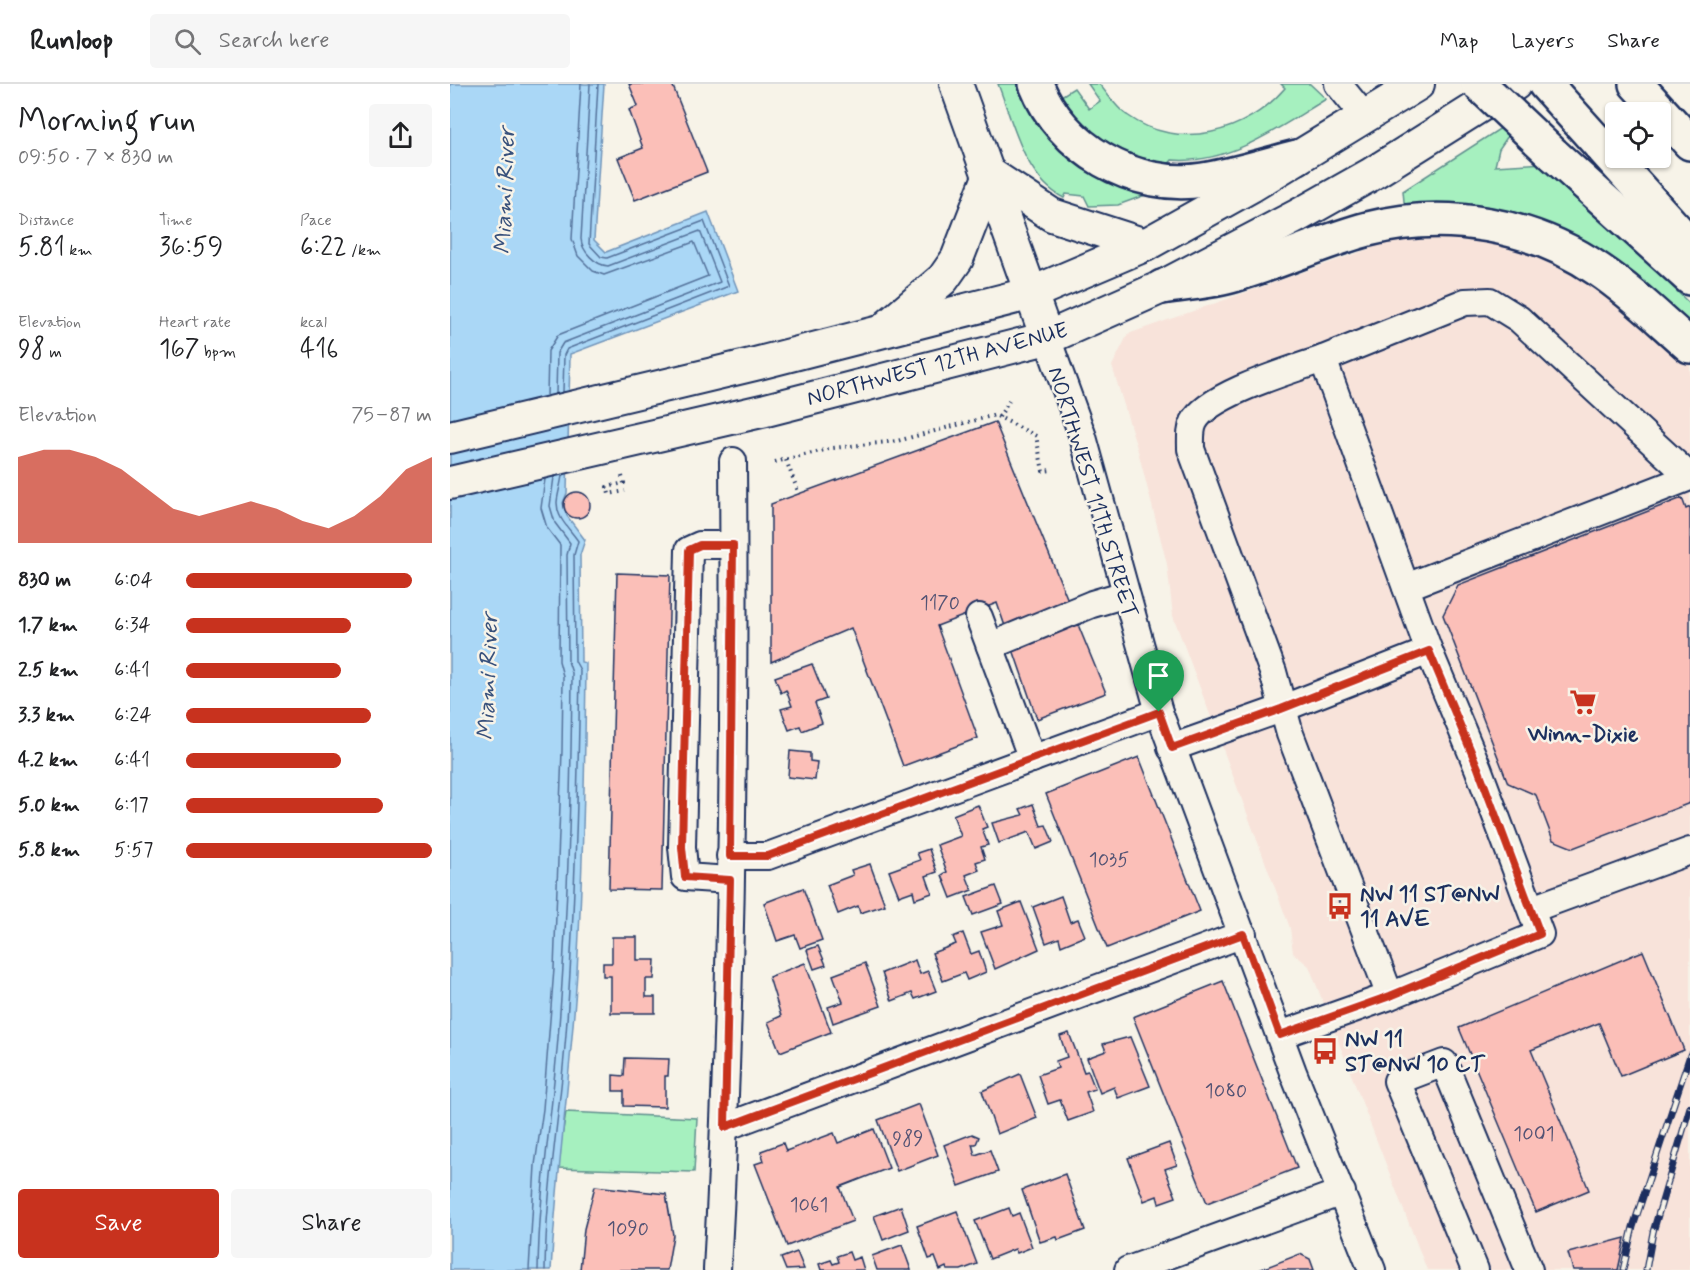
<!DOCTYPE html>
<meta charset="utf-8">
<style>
body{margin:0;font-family:Mynerve,sans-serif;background:#f6f6f6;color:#202124;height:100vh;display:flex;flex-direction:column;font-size:22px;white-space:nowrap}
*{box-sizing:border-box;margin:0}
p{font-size:20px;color:#757577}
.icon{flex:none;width:33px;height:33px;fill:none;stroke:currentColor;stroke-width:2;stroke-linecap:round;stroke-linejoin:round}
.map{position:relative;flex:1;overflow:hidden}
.drawer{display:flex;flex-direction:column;background:#fff;width:450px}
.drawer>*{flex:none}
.buttons{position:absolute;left:1155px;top:18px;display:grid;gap:12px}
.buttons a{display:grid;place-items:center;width:66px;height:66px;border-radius:6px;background:#fff;box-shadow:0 2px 4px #0004;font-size:30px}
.pin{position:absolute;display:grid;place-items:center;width:51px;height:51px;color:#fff;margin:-62px -26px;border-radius:50% 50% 50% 0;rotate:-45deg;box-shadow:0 0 6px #0007}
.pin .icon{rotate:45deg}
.round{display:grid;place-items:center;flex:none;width:63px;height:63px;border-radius:6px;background:#f6f6f6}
.headline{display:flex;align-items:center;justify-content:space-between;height:102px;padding:0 18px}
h1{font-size:33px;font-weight:600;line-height:45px}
.metrics{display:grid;grid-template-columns:repeat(3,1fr);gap:9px;height:102px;padding:6px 18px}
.metrics div{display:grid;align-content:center}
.metrics b{font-size:26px;font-weight:600}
.metrics small{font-size:16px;font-weight:400}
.metrics p{font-size:16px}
.chart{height:168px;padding:12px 18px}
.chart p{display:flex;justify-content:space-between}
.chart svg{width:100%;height:108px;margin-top:6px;fill:#c8321e;opacity:.7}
.cta{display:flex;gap:12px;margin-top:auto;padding:12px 18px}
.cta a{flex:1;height:69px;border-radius:6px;background:#c8321e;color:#fff;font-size:24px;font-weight:600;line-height:69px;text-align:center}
.cta a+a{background:#f6f6f6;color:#202124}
ul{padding:0 18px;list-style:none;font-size:20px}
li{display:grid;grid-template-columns:96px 72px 1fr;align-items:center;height:45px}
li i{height:15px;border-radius:8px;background:#c8321e}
header{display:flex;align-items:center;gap:36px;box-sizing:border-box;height:84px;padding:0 30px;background:#fff;border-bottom:2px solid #e0e0e0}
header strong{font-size:28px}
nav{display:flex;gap:33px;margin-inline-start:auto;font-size:21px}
.search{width:420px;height:54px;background:#f6f6f6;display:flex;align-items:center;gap:15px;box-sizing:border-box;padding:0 21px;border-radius:6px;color:#757577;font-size:22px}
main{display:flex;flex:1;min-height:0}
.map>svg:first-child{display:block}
.built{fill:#f8e3da}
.green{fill:#a6f0bf;stroke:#60908e;stroke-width:1.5}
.water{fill:#aad7f6;stroke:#7194b9;stroke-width:1.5}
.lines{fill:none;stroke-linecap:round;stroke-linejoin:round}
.shore{stroke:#54729b;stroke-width:1.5}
.building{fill:#fbbfb8;stroke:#1b2f5e;stroke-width:1.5}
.minor-casing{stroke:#1b2f5e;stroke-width:30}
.major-casing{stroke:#1b2f5e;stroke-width:36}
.highway-casing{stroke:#1b2f5e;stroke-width:38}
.path{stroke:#1b2f5e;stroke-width:4;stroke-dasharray:1.5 4.5;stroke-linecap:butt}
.minor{stroke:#f7f3e8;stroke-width:26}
.major{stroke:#f7f3e8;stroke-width:32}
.highway{stroke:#f7f3e8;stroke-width:33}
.rail-casing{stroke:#1b2f5e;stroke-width:7}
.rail{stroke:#f7f3e8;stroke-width:4.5;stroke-dasharray:14;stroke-linecap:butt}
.highway-bridge-casing{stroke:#1b2f5e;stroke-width:38;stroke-linecap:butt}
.highway-bridge{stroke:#f7f3e8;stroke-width:33}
.route-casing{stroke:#fff;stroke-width:12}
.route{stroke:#c8321e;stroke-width:8}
.labels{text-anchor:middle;stroke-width:5;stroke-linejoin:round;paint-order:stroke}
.number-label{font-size:20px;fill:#535374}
.street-label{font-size:22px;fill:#1b2f5e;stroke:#f7f3e8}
.poi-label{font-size:22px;font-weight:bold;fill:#1b2f5e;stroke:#f7f3e8;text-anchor:start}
.water-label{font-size:24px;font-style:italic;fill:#38517c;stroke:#f7f3e8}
</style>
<header>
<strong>Runloop</strong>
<div class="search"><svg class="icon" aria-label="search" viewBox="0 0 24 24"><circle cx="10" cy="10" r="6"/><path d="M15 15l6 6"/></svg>Search here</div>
<nav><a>Map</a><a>Layers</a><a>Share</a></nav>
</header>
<main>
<section class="drawer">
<div class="headline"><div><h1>Morning run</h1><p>09:50 · 7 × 830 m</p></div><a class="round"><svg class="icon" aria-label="share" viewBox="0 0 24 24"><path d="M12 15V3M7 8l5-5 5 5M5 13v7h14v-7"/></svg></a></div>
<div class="metrics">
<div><p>Distance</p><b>5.81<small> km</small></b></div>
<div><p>Time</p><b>36:59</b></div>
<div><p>Pace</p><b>6:22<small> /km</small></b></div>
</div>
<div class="metrics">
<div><p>Elevation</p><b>98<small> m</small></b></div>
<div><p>Heart rate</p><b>167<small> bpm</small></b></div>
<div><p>kcal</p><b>416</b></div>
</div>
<div class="chart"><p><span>Elevation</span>75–87 m</p>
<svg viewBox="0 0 160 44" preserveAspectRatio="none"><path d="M0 44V9L10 6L20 6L30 9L40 14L50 22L60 30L70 33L80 30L90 27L100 30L110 35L120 38L130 33L140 25L150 14L160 9V44z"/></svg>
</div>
<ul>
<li><b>830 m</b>6:04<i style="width:92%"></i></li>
<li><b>1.7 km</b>6:34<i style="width:67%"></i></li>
<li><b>2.5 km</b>6:41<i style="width:63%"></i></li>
<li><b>3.3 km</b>6:24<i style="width:75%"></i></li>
<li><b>4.2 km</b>6:41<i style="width:63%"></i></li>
<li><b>5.0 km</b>6:17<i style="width:80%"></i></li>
<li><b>5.8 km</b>5:57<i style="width:100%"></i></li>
</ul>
<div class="cta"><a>Save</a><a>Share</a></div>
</section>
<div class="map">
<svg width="1240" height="1186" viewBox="0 0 1240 1186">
<rect width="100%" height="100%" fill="#f7f3e8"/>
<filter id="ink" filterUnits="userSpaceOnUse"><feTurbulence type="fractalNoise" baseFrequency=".0167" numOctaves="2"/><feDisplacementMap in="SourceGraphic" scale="12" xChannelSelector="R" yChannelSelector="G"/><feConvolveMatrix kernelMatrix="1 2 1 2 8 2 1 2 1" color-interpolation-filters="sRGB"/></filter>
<g filter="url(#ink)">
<polygon class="built" points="957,146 1071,159 1162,210 1240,279 1240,1186 977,1186 859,882 843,869 840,844 723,532 717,480 688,367 662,282 678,250 916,166 928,161 927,154"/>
<g class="green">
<path d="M548 0H571L579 23 596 48 698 110 668 121 639 122 634 112 616 110 614 114C574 94 563 38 548 0Z"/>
<path d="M638 0H649C658 10 666 24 677 31 728 68 797 49 835 4L831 0H860L876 15C830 43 779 81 722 76L716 83 701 82 645 58 608 14 624 4 639 25 650 17Z"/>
<polygon points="1054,42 1060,49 1049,65 1045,82 1095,79 1240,220 1240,248 1177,194 955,128 953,107"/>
<polygon points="116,1028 247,1034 244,1088 107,1084"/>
</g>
<path class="water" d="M0 0H154L144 156 156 168 258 128 288 207 120 270 117 409 113 419 117 432 135 456 130 471 131 578 136 579C135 682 133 785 127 888 121 987 107 1086 101 1186H0Z"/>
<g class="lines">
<g class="shore">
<polyline points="113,308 114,271 117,265 279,202 254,137 157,174 151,173 139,160 148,0"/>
<path d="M106 310 107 269 113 259 270 198 250 147 158 182C145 181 132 167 131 155L140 0"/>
<polyline points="97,312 98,267 108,251 258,192 244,158 154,191 143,187 128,172 122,155 131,0"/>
<polyline points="79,1186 85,1081 93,1025 104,885 112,667 113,592 109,577 110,461 97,444 91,424 95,395"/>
<path d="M88 1186C89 1108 102 1031 108 954 118 833 121 711 122 589L118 577 117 471 120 459 105 439 100 422 104 393"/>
<path d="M95 1186C96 1107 110 1029 116 950 125 829 128 707 130 586L125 577 124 471 128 457C120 445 107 435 107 419 107 412 111 401 112 391"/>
</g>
</g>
<g class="building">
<polygon points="179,0 222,0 257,88 185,116 168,74 193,64 179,26 188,22"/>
<polygon points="545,338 656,609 587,635 547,519 487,542 528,654 453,682 401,544 321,578 321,420"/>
<circle cx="127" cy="421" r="13"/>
<polygon points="1232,414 1236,425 1240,423 1240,719 1123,764 1103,756 1086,711 1058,699 993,531 1008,501"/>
<polygon points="167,489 220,491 212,806 159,805"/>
<polygon points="362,580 376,615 365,619 372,639 352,647 350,642 339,646 331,625 342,622 336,606 331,609 325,593"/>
<polygon points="340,667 360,669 360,677 367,678 365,696 338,693"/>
<polygon points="689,673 750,827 657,864 596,710"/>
<polygon points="583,720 591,742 596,741 603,758 586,765 579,748 549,759 542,739 573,731 570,725"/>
<polygon points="528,721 537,743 532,745 538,761 531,763 535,775 526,778 529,786 516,791 522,806 501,814 492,791 497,788 487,761 511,752 503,731"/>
<polygon points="479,765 487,788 476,792 482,809 465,815 463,807 449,812 439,787 470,776 467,769"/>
<polygon points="420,780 435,821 410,829 408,822 388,830 377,801 403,791 401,786"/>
<polygon points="546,802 553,820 523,831 516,813"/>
<polygon points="353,804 372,856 350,864 345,851 327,857 314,819"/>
<polygon points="611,812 620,838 628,835 635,852 611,862 609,854 596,859 583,823"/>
<polygon points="571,818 589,865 545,885 531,848 553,841 548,827"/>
<polygon points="513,849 521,870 529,867 536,888 517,896 514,889 493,897 482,869 506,860 503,853"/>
<polygon points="162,853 187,853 187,876 205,876 204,895 196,895 196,913 205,913 205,929 161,929 161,892 153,892 153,879 162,879"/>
<polygon points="368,862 376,881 364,885 357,866"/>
<polygon points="1193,867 1234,966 1171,992 1149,939 1081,966 1139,1106 1086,1128 1009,944"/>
<polygon points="465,876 470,890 478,887 486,907 465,915 462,909 442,917 432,889"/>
<polygon points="355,879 381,948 330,968 318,938 331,932 319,893"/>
<polygon points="415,879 431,922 383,939 378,923 393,918 383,891"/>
<polygon points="773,897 847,1084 757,1119 683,933"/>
<polygon points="619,949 634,988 638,987 645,1005 636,1008 643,1028 618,1037 610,1016 598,1020 588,991 608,984 606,977 617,973 610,952"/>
<polygon points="680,953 700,1002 668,1014 664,1003 650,1009 637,974 656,967 653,960"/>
<polygon points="175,974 219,975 218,992 215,992 215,1023 174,1022 174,1007 163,1007 163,991 174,992"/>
<polygon points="570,990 587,1034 547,1050 532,1007"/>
<polygon points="469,1020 488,1071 447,1087 428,1036"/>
<polygon points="424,1045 439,1084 390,1103 403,1137 337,1162 305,1080 314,1077 311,1067 333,1059 336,1067 384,1049 388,1059"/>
<polygon points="522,1050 529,1053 526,1060 522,1060 525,1071 540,1066 548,1088 509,1102 494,1061"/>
<polygon points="719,1059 727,1081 715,1085 726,1113 709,1119 707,1112 694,1117 678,1074"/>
<polygon points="615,1090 635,1146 608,1156 607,1153 590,1158 572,1106"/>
<polygon points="145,1102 216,1110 223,1151 217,1186 130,1186 134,1145"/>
<polygon points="451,1122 459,1146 433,1156 424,1132"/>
<polygon points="559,1124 562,1132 569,1129 582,1163 567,1169 565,1165 540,1175 525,1137"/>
<polygon points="507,1127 527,1180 511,1186 497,1186 496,1183 490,1186 485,1173 479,1175 467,1142"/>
<polygon points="1175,1154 1168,1186 1123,1186 1118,1169"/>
<polygon points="452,1161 461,1186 427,1186 422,1172"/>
<polygon points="347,1168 354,1185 336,1186 331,1174"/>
<polygon points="399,1168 402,1176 410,1173 414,1186 371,1186 369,1180 381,1176 383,1180 389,1178 387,1172"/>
<polygon points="850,1170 860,1175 864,1186 809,1186"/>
</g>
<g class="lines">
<defs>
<g id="minor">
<polyline points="888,0 915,33"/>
<polyline points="597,254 633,353 709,628 843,988 922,1186"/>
<polyline points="873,275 1015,218 1040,217 1069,235 1240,393"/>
<polyline points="956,503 1240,393"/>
<polyline points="529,533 582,675"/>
<polyline points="540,562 642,520 676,510"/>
<polyline points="721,664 831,625 979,567"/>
<polyline points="280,772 318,772 709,628"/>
<polyline points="280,796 235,793 232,763 239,466 250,461 283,461"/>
<polyline points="1082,825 1240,767"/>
<path d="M830 951 940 912 1090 850 1028 684 979 567 873 275C842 286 758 310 744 338 740 346 741 356 741 365L823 588 840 650 940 912"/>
<polyline points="275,1043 793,850"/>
<path d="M267 1186C282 917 285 647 283 377"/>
<polyline points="678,1186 892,1108"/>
<polyline points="1025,1186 947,997 994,979 1079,1186"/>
</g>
<g id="major">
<polyline points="506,0 597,254"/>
<polyline points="540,90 602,131 695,161"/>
<polyline points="438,242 493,195 507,175 540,90"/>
<polyline points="0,353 305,280 582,209 695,161 801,102 968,0"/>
<polyline points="0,399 316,326 597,254 712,203 849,131 920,91 1065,0"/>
</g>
<g id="highway">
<path d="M586 0C611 64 684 107 753 96 785 91 816 81 847 73"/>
<polyline points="1095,0 1240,161"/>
<polyline points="1186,0 1240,59"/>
<polyline points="1103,70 1240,194"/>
<path d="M712 203C736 199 761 198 784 191 830 178 872 157 918 145 996 125 1083 140 1149 186 1182 208 1211 237 1240 262"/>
</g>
</defs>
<use href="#minor" class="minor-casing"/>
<use href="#major" class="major-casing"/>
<use href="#highway" class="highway-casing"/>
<g class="path">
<polyline points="549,333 559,317"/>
<polyline points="336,376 349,410"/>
<polyline points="325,378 383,364 447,357 545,331 586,352 593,387 602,386"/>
<polyline points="172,392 174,399 157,403 159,410 175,407"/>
</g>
<use href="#minor" class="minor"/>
<use href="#major" class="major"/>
<use href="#highway" class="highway"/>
<defs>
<g id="rail">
<polyline points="1173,1186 1183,1143 1240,971"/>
<polyline points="1196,1186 1203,1148 1240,1023"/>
</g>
</defs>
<use href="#rail" class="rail-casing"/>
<use href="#rail" class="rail"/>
<defs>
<polyline id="highway-bridge" points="1029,0 1103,70"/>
</defs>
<use href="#highway-bridge" class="highway-bridge-casing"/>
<use href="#highway-bridge" class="highway-bridge"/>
</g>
</g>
<g class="lines" filter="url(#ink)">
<defs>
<polygon id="route" points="250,461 283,461 280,772 318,772 709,628 722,664 831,625 979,567 1028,684 1090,850 940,912 830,951 793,850 275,1043 280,796 235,793 232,763 239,466"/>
</defs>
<use href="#route" class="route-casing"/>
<use href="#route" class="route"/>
</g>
<defs>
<symbol id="supermarket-bare" viewBox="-9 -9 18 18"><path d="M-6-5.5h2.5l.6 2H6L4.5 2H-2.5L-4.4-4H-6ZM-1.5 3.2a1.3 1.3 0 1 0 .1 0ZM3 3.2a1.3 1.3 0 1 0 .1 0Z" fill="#c8321e" stroke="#f7f3e8" stroke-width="2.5" paint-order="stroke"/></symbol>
<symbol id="bus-bare" viewBox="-9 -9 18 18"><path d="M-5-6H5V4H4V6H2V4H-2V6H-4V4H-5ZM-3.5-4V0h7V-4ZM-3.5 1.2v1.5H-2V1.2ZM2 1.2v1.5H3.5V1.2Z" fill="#c8321e" stroke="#f7f3e8" stroke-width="2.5" paint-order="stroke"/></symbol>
</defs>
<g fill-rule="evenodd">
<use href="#supermarket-bare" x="1114" y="599" width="38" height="38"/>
<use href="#bus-bare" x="871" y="803" width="38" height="38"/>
<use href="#bus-bare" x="856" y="948" width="38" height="38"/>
</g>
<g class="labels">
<g class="number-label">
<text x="490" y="525">1170</text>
<text x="659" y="782">1035</text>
<text x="776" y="1013">1080</text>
<text x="1084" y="1056">1001</text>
<text x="458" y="1061">989</text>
<text x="359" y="1127">1061</text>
<text x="178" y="1151">1090</text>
</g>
<g class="street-label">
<text transform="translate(487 279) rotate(-15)" y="8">NORTHWEST 12TH AVENUE</text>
<text transform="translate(644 408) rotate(73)" y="8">NORTHWEST 11TH STREET</text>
</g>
<g class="poi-label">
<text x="1133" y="657" text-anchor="middle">Winn-Dixie</text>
<text x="910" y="817">NW 11 ST@NW<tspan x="910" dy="25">11 AVE</tspan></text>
<text x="895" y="962">NW 11<tspan x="895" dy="25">ST@NW 10 CT</tspan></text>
</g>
<g class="water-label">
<text transform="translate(54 107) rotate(-88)" y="8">Miami River</text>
<text transform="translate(37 593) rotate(-88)" y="8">Miami River</text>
</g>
</g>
</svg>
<div class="buttons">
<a><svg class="icon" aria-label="locate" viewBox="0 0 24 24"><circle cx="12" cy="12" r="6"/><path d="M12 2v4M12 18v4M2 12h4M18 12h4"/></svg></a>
</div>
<div class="pin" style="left:709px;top:628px;background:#1e9e55"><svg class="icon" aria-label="arrive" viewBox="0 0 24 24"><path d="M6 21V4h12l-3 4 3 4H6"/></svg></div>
</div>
</main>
